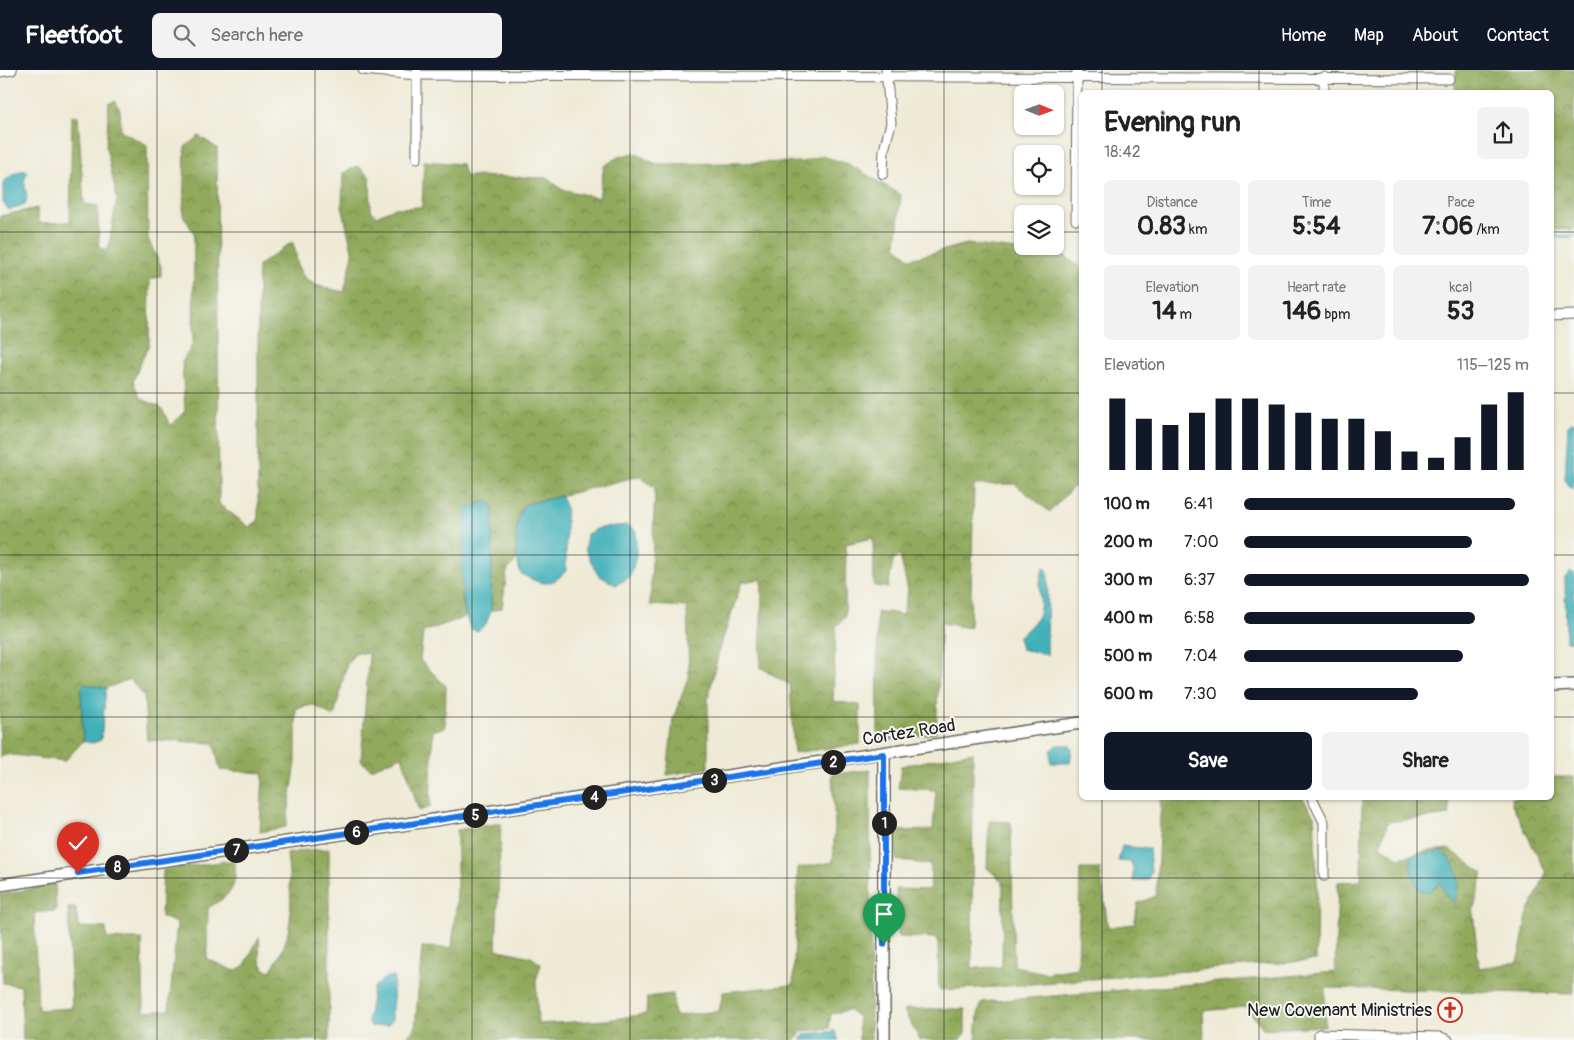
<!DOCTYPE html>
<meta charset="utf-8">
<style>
body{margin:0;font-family:Pangolin,sans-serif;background:#f2f2f2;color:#222;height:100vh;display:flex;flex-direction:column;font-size:19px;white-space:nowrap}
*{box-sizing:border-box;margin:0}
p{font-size:16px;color:#767676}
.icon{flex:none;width:28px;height:28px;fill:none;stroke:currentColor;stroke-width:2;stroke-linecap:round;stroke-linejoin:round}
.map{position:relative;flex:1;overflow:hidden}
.panel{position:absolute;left:1079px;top:20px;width:475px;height:710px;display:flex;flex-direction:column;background:#fff;border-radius:8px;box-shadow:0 1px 4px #0004}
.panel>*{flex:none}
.needle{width:32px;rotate:91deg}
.buttons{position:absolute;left:1014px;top:15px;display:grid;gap:10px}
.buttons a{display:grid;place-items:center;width:50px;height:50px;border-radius:8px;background:#fff;box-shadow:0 1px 4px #0004;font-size:25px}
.pin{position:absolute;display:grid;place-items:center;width:42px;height:42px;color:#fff;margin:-51px -21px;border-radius:50% 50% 50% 0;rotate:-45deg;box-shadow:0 0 5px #0007}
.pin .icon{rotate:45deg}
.km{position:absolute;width:25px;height:25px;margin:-12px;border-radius:50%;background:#222;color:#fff;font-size:14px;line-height:25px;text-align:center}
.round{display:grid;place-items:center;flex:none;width:52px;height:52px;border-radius:8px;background:#f2f2f2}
.overview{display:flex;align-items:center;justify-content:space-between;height:85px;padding:0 25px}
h1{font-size:28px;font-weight:800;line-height:38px}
.stats{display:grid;grid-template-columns:repeat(3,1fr);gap:8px;height:85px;padding:5px 25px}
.stats div{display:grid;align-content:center;border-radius:8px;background:#f2f2f2;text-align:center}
.stats b{font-size:25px;font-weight:800}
.stats small{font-size:14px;font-weight:400}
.stats p{font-size:14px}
.chart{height:140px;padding:10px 25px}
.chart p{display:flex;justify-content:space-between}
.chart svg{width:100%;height:90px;margin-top:5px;stroke:#111827;stroke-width:6}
.cta{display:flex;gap:10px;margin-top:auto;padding:10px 25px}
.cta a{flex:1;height:58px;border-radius:8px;background:#111827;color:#fff;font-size:20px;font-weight:800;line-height:58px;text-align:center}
.cta a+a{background:#f2f2f2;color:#222}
ul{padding:0 25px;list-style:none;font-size:16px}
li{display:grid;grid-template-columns:80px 60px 1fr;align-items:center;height:38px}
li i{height:12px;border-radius:6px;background:#111827}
header{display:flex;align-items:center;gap:30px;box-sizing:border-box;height:70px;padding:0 25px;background:#111827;color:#fff}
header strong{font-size:24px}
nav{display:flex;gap:28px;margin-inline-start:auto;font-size:18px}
.search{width:350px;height:45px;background:#f2f2f2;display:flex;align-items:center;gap:12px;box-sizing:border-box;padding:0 18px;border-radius:8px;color:#767676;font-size:19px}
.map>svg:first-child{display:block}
.forest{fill:url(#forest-crowns);stroke:#56623c}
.water{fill:#3fb0b9;stroke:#2e666a}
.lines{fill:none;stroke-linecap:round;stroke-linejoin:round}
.stream{stroke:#3fb0b9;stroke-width:2.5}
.minor-casing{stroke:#66645d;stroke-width:11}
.tertiary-casing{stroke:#66645d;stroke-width:14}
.minor{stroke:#fff;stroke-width:9}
.tertiary{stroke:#fff;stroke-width:11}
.route-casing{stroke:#fff;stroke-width:10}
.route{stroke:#1a73e8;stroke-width:6}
.grid{fill:none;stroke:#1c1c1c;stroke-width:1;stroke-opacity:0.55}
.labels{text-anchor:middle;stroke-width:4;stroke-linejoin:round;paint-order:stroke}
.street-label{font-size:18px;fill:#1c1c1c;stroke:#f6f6f2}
.poi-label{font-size:18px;fill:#1c1c1c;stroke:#f6f6f2;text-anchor:end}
</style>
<header>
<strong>Fleetfoot</strong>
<div class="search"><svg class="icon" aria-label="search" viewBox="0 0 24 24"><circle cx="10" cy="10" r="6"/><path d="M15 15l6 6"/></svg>Search here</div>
<nav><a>Home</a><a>Map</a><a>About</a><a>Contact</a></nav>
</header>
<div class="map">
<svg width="1574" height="970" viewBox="0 0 1574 970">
<defs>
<pattern id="forest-crowns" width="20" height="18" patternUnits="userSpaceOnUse" patternTransform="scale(1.25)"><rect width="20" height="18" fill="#90a95b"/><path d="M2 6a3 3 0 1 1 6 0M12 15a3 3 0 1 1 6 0" fill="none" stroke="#75894a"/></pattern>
</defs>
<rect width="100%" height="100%" fill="#f6f6f2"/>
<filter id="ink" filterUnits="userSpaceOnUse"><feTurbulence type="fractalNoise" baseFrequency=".02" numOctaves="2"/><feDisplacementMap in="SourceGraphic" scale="10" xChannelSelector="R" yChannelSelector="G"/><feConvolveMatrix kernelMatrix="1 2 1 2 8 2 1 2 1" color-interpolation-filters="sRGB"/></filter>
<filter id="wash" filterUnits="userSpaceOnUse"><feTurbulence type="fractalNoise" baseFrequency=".0096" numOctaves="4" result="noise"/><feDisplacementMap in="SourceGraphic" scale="20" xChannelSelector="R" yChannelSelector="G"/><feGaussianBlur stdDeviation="1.12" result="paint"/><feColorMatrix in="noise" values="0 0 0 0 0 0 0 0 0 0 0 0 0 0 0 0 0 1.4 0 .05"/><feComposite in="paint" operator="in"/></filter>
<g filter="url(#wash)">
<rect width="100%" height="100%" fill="#eeead5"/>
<g class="forest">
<polygon points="1456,0 1574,0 1574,159 1551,160 1551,22 1455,22"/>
<path d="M115 31 120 40 121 61 147 75 148 169 161 196V206L150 210 149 274 133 311 140 328 162 338 170 356 185 341 182 292 193 274 194 163 183 145 185 77 199 66 217 78 219 434 249 457 258 451V196L292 172C297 181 295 186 298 195 303 216 326 218 344 222L353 185 342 136 343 103 358 96 370 107 371 140 376 146 394 138 422 137 424 91 462 94 465 106 548 108 561 119 599 128 604 96 618 87 634 83 656 94 802 92 822 86 849 94 901 125 896 176 910 189 967 174 1065 186 1081 198V416L1073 417 1050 442 1015 414 974 415 970 558 941 553 936 663 878 672 877 542H889L902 545 908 521 900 485 893 491 888 518 874 516 873 468 846 474 845 548 836 556 833 631 860 635V674L794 683 790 615 760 597 762 509 742 512 720 577 708 629V698L667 705 673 649 689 606 687 537 650 535 655 418 639 406 524 435 518 445 516 490 507 501 502 538 491 541 493 438 462 527 465 547 423 562 420 590 446 616 445 657 433 661 430 737 419 741 402 686 371 699 361 691 369 584 356 582 347 594 334 647 314 635 296 638V692L286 757 260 762 263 703 220 700 214 673 147 670 144 626 130 609 106 618 85 614 81 619 83 671 65 691 5 684 0 688V146L37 138 39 153 70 152 72 46H78L84 134 98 136 99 178 108 180 117 128 106 77 109 33Z"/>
<polygon points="973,682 972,898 1002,897 1003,812 987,798 989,751 1011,752 1014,896 1045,903 1078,898 1080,799 1100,799 1108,857 1134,854 1138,833 1156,826 1161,728 1303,728 1314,746 1317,812 1316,890 996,917 939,920 938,868 898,867 896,819 930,820 931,795 896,790 896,761 933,760 936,720 898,718 901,696"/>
<polygon points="870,700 871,970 859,970 858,947 849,940 831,944 829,958 803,961 795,970 403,970 415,959 422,877 452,878 457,825 457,760 501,753 496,879 531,887 541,894 536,910 538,954 607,950 646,944 647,927 673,924 674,946 719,941 723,922 793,915 798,798 833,792 835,754 832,704"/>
<polygon points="1551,707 1574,707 1574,924 1325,918 1325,956 1264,959 1245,937 1203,941 1204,970 976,970 978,945 982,932 1335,902 1338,812 1361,811 1362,728 1448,728 1450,745 1388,752 1380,776 1400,788 1426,781 1449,779 1483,803 1473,842 1479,898 1518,892 1527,846 1546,803 1512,734 1512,728 1551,728"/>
<path d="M329 779V970H23L21 916 3 913 0 825 55 814 56 841 34 843 38 940 72 938 68 838H76L78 857 106 858 107 869H142L144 942 169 940 177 853 161 847 163 800 235 790C236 820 233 823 208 838L207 889 235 901 245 895 259 867 260 890 264 899 270 901C298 864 291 827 287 784L306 780Z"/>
<polygon points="906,939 965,939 965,965 960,970 920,970 904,941"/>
</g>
<g class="water">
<path d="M26 100 28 103C19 111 31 124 25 134L9 140 3 133V112L17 102Z"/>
<polygon points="1572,352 1574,353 1573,419 1568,416 1565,409 1568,356"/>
<path d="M561 426 566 438V501C549 519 541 514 521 504 514 484 513 454 524 435Z"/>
<path d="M488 431 493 438 491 541 486 554 478 561 471 559C455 527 465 475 466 439Z"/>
<polygon points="626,455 636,461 636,487 630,507 616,515 598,505 585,479 587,464 599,458"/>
<path d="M1044 497 1048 501 1047 585 1021 579 1018 567C1056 539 1031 530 1044 497Z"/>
<polygon points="1570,502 1574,503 1574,572 1566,571 1565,507"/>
<polygon points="85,614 106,618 101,670 93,673 83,671 81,619"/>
<polygon points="1056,675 1069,675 1072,679 1070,693 1051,693 1051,681"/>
<polygon points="1122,776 1149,779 1151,802 1148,810 1133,811 1133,797 1130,792 1118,791"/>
<path d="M1442 781C1460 798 1462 809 1454 833L1446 825 1440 813 1428 822 1419 820 1410 798 1412 786Z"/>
<polygon points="386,907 394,907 392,951 388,955 372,957 368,952 373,918"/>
<polygon points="835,961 839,970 800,970 805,964"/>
</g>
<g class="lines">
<polyline class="stream" points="1551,167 1574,166"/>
</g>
</g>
<g filter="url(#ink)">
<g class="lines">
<defs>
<g id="minor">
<polyline points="363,0 417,5 1449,9"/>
<polyline points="0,2 12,0"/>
<polyline points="1324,7 1324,22"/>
<polyline points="417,88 417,1"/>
<polyline points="883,104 884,80 891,53 886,0"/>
<polyline points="1076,150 1077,0"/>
<polyline points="1551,246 1574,245"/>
<polyline points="1312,728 1324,752 1324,806"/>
<polyline points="1319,970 1319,964 1440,967 1448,970"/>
</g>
<g id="tertiary">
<polyline points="1551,616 1574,615"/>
<polyline points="0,815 1081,653"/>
<polyline points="884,970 884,684"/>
</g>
</defs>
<use href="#minor" class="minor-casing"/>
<use href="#tertiary" class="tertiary-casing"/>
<use href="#minor" class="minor"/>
<use href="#tertiary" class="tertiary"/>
</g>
</g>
<g class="lines" filter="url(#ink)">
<defs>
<polyline id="route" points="78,803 884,684 884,874"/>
</defs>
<use href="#route" class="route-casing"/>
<use href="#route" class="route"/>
</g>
<path class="grid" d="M157 0V970M315 0V970M472 0V970M630 0V970M787 0V970M944 0V970M1102 0V22M1259 0V22M1417 0V22M0 162H1022M1055 162H1081M1551 162H1574M0 323H1081M1551 323H1574M0 485H1081M1551 485H1574M0 647H1081M1551 647H1574M1102 728V970M1259 728V970M1417 728V970M0 808H1574"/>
<defs>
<symbol id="church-ring" viewBox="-11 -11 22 22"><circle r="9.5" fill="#f6f6f2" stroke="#c8321e" stroke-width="1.5"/><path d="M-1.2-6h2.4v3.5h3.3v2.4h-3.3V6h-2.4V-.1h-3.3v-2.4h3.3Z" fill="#c8321e"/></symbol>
</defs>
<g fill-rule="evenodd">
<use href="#church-ring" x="1436" y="926" width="28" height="28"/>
</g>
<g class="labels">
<g class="street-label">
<text transform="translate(909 662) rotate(-9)" y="6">Cortez Road</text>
</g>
<g class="poi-label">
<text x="1432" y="946">New Covenant Ministries</text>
</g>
</g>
</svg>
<div class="buttons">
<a><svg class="needle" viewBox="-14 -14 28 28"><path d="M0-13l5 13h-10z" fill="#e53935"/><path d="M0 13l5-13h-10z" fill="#767676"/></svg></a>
<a><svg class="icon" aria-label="locate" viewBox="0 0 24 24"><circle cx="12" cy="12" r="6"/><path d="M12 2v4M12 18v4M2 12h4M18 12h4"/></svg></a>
<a><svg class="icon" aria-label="layers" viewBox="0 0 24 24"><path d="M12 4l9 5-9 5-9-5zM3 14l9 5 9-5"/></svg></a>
</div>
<div class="pin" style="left:884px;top:874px;background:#1e9e55"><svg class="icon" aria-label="arrive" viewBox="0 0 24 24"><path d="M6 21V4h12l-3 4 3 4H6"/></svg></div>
<div class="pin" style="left:78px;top:803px;background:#d93025"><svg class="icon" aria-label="check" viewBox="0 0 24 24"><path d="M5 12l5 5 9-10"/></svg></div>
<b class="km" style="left:884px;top:753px">1</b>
<b class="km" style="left:833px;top:692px">2</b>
<b class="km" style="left:714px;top:710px">3</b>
<b class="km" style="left:594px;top:727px">4</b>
<b class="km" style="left:475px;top:745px">5</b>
<b class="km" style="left:356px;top:762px">6</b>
<b class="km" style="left:236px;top:780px">7</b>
<b class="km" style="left:117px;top:797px">8</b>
<section class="panel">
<div class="overview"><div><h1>Evening run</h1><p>18:42</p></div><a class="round"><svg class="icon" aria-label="share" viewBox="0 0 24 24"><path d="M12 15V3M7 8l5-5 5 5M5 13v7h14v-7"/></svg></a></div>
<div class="stats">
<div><p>Distance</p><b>0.83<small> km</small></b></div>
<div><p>Time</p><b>5:54</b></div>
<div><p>Pace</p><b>7:06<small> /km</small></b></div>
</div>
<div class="stats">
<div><p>Elevation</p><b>14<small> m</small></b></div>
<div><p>Heart rate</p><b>146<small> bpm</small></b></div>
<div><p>kcal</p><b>53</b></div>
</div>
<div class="chart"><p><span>Elevation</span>115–125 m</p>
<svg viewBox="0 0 160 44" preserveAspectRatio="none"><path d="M5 44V9M15 44V19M25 44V22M35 44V16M45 44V9M55 44V9M65 44V12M75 44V16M85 44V19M95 44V19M105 44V25M115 44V35M125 44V38M135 44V28M145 44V12M155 44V6"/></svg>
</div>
<ul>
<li><b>100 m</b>6:41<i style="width:95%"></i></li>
<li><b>200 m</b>7:00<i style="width:80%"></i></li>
<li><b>300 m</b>6:37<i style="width:100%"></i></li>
<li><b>400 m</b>6:58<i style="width:81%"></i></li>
<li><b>500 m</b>7:04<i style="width:77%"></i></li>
<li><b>600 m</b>7:30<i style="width:61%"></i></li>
</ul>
<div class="cta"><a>Save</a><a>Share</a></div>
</section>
</div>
